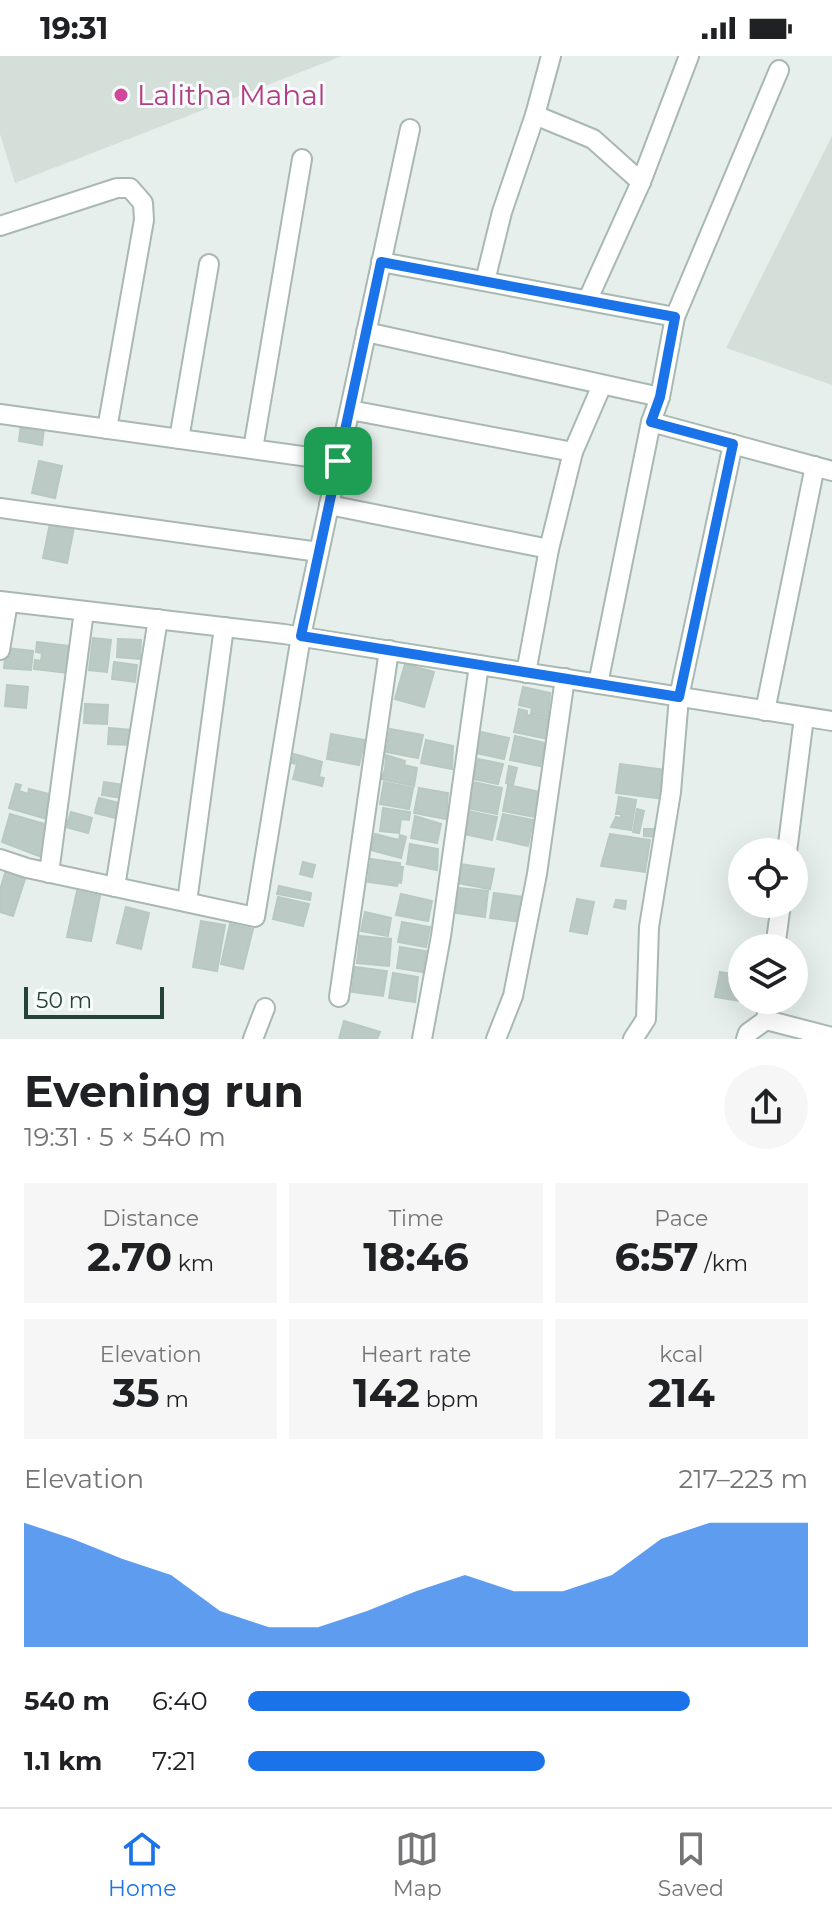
<!DOCTYPE html>
<meta charset="utf-8">
<style>
body{margin:0;font-family:Montserrat,sans-serif;background:#f6f6f6;color:#202124;height:100vh;display:flex;flex-direction:column;font-size:30px;white-space:nowrap}
*{box-sizing:border-box;margin:0}
p{font-size:26px;color:#757577}
.icon{flex:none;width:44px;height:44px;fill:none;stroke:currentColor;stroke-width:2;stroke-linecap:round;stroke-linejoin:round}
.map{position:relative;height:983px;overflow:hidden}
.side{display:flex;flex-direction:column;background:#fff;flex:1}
.side>*{flex:none}
.fabs{position:absolute;left:728px;top:782px;display:grid;gap:16px}
.fabs a{display:grid;place-items:center;width:80px;height:80px;border-radius:50%;background:#fff;box-shadow:0 8px 32px #0002;font-size:40px}
.scale{position:absolute;left:24px;bottom:20px;width:140px;box-sizing:border-box;padding-left:8px;border:4px solid #24423a;border-top:0;font-size:22px;line-height:28px;white-space:nowrap;color:#24423a;-webkit-text-stroke:6px #f7fbf9;paint-order:stroke}
.pin{position:absolute;display:grid;place-items:center;width:68px;height:68px;color:#fff;margin:-34px;border-radius:16px;box-shadow:0 4px 12px #0006}
.round{display:grid;place-items:center;flex:none;width:84px;height:84px;border-radius:42px;background:#f6f6f6}
.summary{display:flex;align-items:center;justify-content:space-between;height:136px;padding:0 24px}
h1{font-size:44px;font-weight:700;line-height:60px}
.stats{display:grid;grid-template-columns:repeat(3,1fr);gap:12px;height:136px;padding:8px 24px}
.stats div{display:grid;align-content:center;border-radius:0px;background:#f6f6f6;text-align:center}
.stats b{font-size:40px;font-weight:700}
.stats small{font-size:22px;font-weight:400}
.stats p{font-size:22px}
.chart{height:224px;padding:16px 24px}
.chart p{display:flex;justify-content:space-between}
.chart svg{width:100%;height:144px;margin-top:8px;fill:#1a73e8;opacity:.7}
ul{padding:0 24px;list-style:none;font-size:26px}
li{display:grid;grid-template-columns:128px 96px 1fr;align-items:center;height:60px}
li i{height:20px;border-radius:10px;background:#1a73e8}
.status{display:flex;justify-content:space-between;align-items:center;height:56px;padding:0 40px;background:#fff;direction:ltr}
.status svg{height:22px;fill:currentColor}
.menu{display:flex;justify-content:space-around;align-items:center;height:112px;border-top:2px solid #e0e0e0;background:#fff;font-size:22px;color:#757577}
.menu a{display:grid;justify-items:center;gap:4px}
.menu .active{color:#1a73e8}
.map>svg:first-child{display:block}
.built{fill:#d4dfda}
.building{fill:#bbcac4;stroke:#b8c9c2;stroke-width:2}
.lines{fill:none;stroke-linecap:round;stroke-linejoin:round}
.minor-casing{stroke:#a8b8b2;stroke-width:22}
.minor{stroke:#fff;stroke-width:18}
.route-casing{stroke:#fff;stroke-width:16}
.route{stroke:#1a73e8;stroke-width:10}
.hotel-dot{fill:#d1479c;stroke:#f7fbf9;stroke-width:3}
.labels{text-anchor:middle;stroke-width:6;stroke-linejoin:round;paint-order:stroke}
.hotel-label{font-size:28px;fill:#b23c85;stroke:#f7fbf9;text-anchor:start}
</style>
<div class="status"><b>19:31</b><svg viewBox="0 0 49 12"><path d="M0 12V9h3v3zM5 12V6h3v6zM10 12V3h3v9zM15 12V0h3v12zM26 1h20v11H26zM47 4h2v5h-2z"/></svg></div>
<div class="map">
<svg width="832" height="983" viewBox="0 0 832 983">
<rect width="100%" height="100%" fill="#e6efeb"/>
<g class="built">
<polygon points="0,0 342,0 15,127 0,78"/>
<polygon points="832,80 832,329 726,292"/>
</g>
<g class="building">
<polygon points="21,368 44,372 42,389 19,385"/>
<polygon points="39,405 62,410 55,442 32,437"/>
<polygon points="50,467 74,471 67,507 43,502"/>
<polygon points="93,582 111,584 107,616 89,614"/>
<polygon points="118,583 141,584 140,603 117,601"/>
<polygon points="37,586 70,590 67,617 34,613 35,604 41,605 42,597 36,596"/>
<polygon points="6,592 33,595 31,614 4,612"/>
<polygon points="114,606 137,609 135,626 112,623"/>
<polygon points="405,608 434,616 424,651 395,643"/>
<polygon points="7,629 28,631 26,652 5,650"/>
<polygon points="523,631 550,637 548,661 531,658 532,652 519,649"/>
<polygon points="85,648 108,649 107,668 84,667"/>
<polygon points="519,653 527,655 527,659 548,663 548,683 514,676"/>
<polygon points="109,672 132,674 131,689 108,688"/>
<polygon points="390,673 423,679 418,702 386,696"/>
<polygon points="481,676 509,682 504,703 476,697"/>
<polygon points="331,678 365,684 359,709 327,703"/>
<polygon points="515,680 545,687 540,710 510,704"/>
<polygon points="426,684 453,690 452,713 421,707"/>
<polygon points="294,698 322,706 319,721 324,722 322,730 293,723 297,708 292,707"/>
<polygon points="386,699 405,705 404,709 417,712 414,730 381,723 385,714"/>
<polygon points="478,703 503,708 498,728 473,723"/>
<polygon points="620,708 667,714 663,743 616,737"/>
<polygon points="509,710 517,712 513,729 506,727"/>
<polygon points="104,726 124,729 122,742 102,739"/>
<polygon points="384,726 413,732 409,753 380,748"/>
<polygon points="473,726 502,732 497,758 467,752"/>
<polygon points="16,728 21,729 19,735 28,738 29,733 57,740 50,764 9,752"/>
<polygon points="508,729 540,736 535,761 503,755"/>
<polygon points="419,732 448,737 446,763 414,757"/>
<polygon points="619,741 636,744 631,774 611,771 616,761 621,762 621,758 616,758"/>
<polygon points="99,742 123,748 120,763 95,757"/>
<polygon points="383,752 410,756 409,764 401,763 399,777 380,775"/>
<polygon points="637,753 644,755 639,777 633,776"/>
<polygon points="468,755 497,761 492,784 464,778"/>
<polygon points="71,756 92,762 88,777 66,771"/>
<polygon points="10,758 48,769 44,783 49,784 44,802 2,786"/>
<polygon points="503,758 533,764 528,790 497,783"/>
<polygon points="415,760 441,768 437,787 411,782"/>
<polygon points="644,773 657,773 657,781 644,780"/>
<polygon points="375,778 399,784 400,779 406,781 401,802 371,794"/>
<polygon points="610,778 650,784 645,816 601,810"/>
<polygon points="410,788 438,793 437,814 407,808"/>
<polygon points="371,803 400,807 400,811 403,811 401,827 398,826 397,830 368,826"/>
<polygon points="303,806 315,809 312,821 300,818"/>
<polygon points="460,808 494,813 490,833 457,827"/>
<polygon points="6,814 26,820 13,860 0,856 0,834"/>
<polygon points="279,830 311,837 310,844 277,838"/>
<polygon points="459,832 488,835 485,861 456,857"/>
<polygon points="77,835 100,840 91,885 67,881"/>
<polygon points="494,837 524,841 521,866 490,862"/>
<polygon points="401,838 432,845 428,865 396,859"/>
<polygon points="278,841 309,848 303,870 273,863"/>
<polygon points="577,843 594,846 587,878 570,875"/>
<polygon points="616,844 626,845 625,853 614,851"/>
<polygon points="126,851 149,857 141,893 117,887"/>
<polygon points="365,856 391,862 388,880 361,875"/>
<polygon points="201,865 225,869 217,915 193,911"/>
<polygon points="402,866 430,871 426,891 398,886"/>
<polygon points="230,868 253,873 243,913 221,908"/>
<polygon points="360,880 391,883 389,910 357,907"/>
<polygon points="400,891 426,895 423,916 397,912"/>
<polygon points="355,911 387,915 383,940 352,936"/>
<polygon points="720,916 742,920 742,944 758,944 757,951 746,950 746,946 715,941"/>
<polygon points="393,917 418,921 415,946 389,942"/>
<polygon points="344,965 380,976 377,983 339,983"/>
</g>
<g class="lines">
<defs>
<g id="minor">
<polyline points="535,59 593,83 641,126"/>
<polyline points="0,170 117,132 130,132 143,147 144,164 107,373"/>
<polyline points="381,206 675,261"/>
<polyline points="485,225 502,156 535,59 551,0"/>
<polyline points="588,243 641,126 689,0"/>
<polyline points="366,276 660,341"/>
<polyline points="350,354 573,396"/>
<polyline points="0,358 338,405"/>
<polyline points="651,366 832,415"/>
<polyline points="179,383 209,208"/>
<polyline points="253,393 302,103"/>
<polyline points="329,449 549,493"/>
<polyline points="0,452 319,496"/>
<polyline points="0,545 284,578 832,665"/>
<polyline points="0,594 8,546"/>
<polyline points="526,617 549,493 573,396 602,329"/>
<polyline points="598,628 651,366 660,341 675,261 779,14"/>
<polyline points="765,655 815,410"/>
<polyline points="787,796 804,661"/>
<polyline points="0,803 27,812 255,861 301,580 410,73"/>
<polyline points="49,817 84,555"/>
<polyline points="115,831 158,563"/>
<polyline points="187,846 224,571"/>
<polyline points="775,892 781,848"/>
<polyline points="339,941 389,594"/>
<polyline points="766,964 832,981"/>
<polyline points="253,983 265,952"/>
<polyline points="422,983 441,880 479,609"/>
<polyline points="496,983 513,940 537,818 565,622"/>
<polyline points="633,983 646,963 649,871 671,736 679,641 733,388"/>
<polyline points="746,983 748,977 766,964 769,944"/>
</g>
</defs>
<use href="#minor" class="minor-casing"/>
<use href="#minor" class="minor"/>
</g>
<g class="lines">
<defs>
<polygon id="route" points="381,206 675,261 660,341 651,366 733,388 679,641 301,580"/>
</defs>
<use href="#route" class="route-casing"/>
<use href="#route" class="route"/>
</g>
<circle class="hotel-dot" cx="121" cy="39" r="8"/>
<g class="labels">
<g class="hotel-label">
<text x="137" y="49">Lalitha Mahal</text>
</g>
</g>
</svg>
<div class="fabs">
<a><svg class="icon" aria-label="locate" viewBox="0 0 24 24"><circle cx="12" cy="12" r="6"/><path d="M12 2v4M12 18v4M2 12h4M18 12h4"/></svg></a>
<a><svg class="icon" aria-label="layers" viewBox="0 0 24 24"><path d="M12 4l9 5-9 5-9-5zM3 14l9 5 9-5"/></svg></a>
</div>
<div class="scale">50 m</div>
<div class="pin" style="left:338px;top:405px;background:#1e9e55"><svg class="icon" aria-label="arrive" viewBox="0 0 24 24"><path d="M6 21V4h12l-3 4 3 4H6"/></svg></div>
</div>
<section class="side">
<div class="summary"><div><h1>Evening run</h1><p>19:31 · 5 × 540 m</p></div><a class="round"><svg class="icon" aria-label="share" viewBox="0 0 24 24"><path d="M12 15V3M7 8l5-5 5 5M5 13v7h14v-7"/></svg></a></div>
<div class="stats">
<div><p>Distance</p><b>2.70<small> km</small></b></div>
<div><p>Time</p><b>18:46</b></div>
<div><p>Pace</p><b>6:57<small> /km</small></b></div>
</div>
<div class="stats">
<div><p>Elevation</p><b>35<small> m</small></b></div>
<div><p>Heart rate</p><b>142<small> bpm</small></b></div>
<div><p>kcal</p><b>214</b></div>
</div>
<div class="chart"><p><span>Elevation</span>217–223 m</p>
<svg viewBox="0 0 160 44" preserveAspectRatio="none"><path d="M0 44V6L10 11L20 17L30 22L40 33L50 38L60 38L70 33L80 27L90 22L100 27L110 27L120 22L130 11L140 6L150 6L160 6V44z"/></svg>
</div>
<ul>
<li><b>540 m</b>6:40<i style="width:79%"></i></li>
<li><b>1.1 km</b>7:21<i style="width:53%"></i></li>
</ul>
</section>
<nav class="menu">
<a class="active"><svg class="icon" aria-label="home" viewBox="0 0 24 24"><path d="M3 11l9-7 9 7M6 9v11h12V9"/></svg>Home</a>
<a><svg class="icon" aria-label="map" viewBox="0 0 24 24"><path d="M3 6l6-2 6 2 6-2v14l-6 2-6-2-6 2zM9 4v14M15 6v14"/></svg>Map</a>
<a><svg class="icon" aria-label="saved" viewBox="0 0 24 24"><path d="M7 4h10v16l-5-4-5 4z"/></svg>Saved</a>
</nav>
